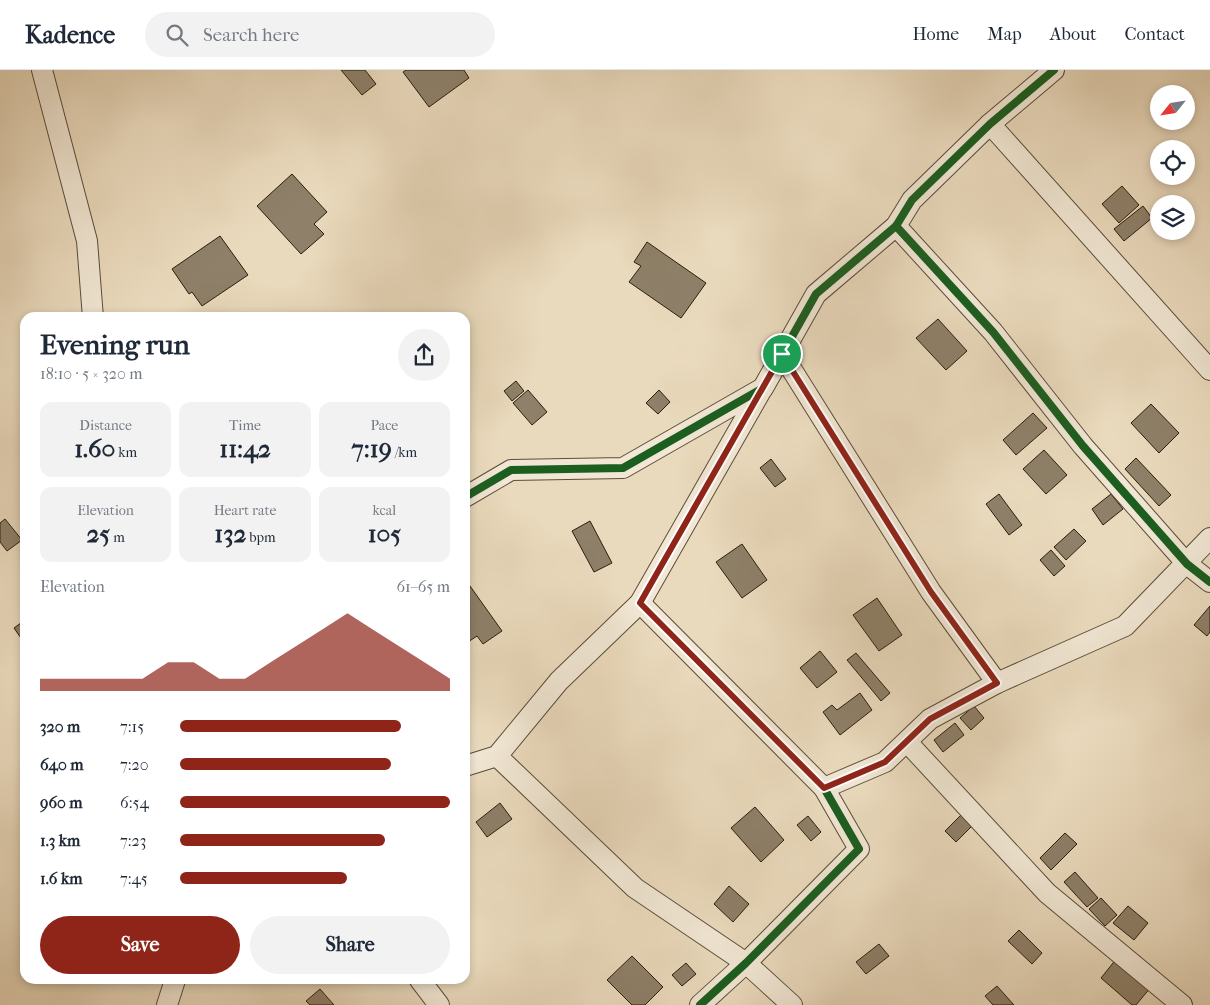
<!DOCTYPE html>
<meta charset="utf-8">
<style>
body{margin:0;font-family:"IM FELL French Canon",serif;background:#f2f2f3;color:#1f2937;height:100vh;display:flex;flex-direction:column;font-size:19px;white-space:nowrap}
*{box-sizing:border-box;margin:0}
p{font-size:16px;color:#747a83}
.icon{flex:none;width:28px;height:28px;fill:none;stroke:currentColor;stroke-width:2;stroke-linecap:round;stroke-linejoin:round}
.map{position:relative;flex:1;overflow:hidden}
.drawer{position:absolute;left:20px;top:242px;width:450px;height:672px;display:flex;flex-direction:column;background:#fff;border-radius:15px;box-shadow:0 2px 8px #0003}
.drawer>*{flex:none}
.needle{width:32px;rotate:240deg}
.controls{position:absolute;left:1150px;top:15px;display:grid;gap:10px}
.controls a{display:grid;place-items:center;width:45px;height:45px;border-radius:50%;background:#fff;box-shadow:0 2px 8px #0003;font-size:25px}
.pin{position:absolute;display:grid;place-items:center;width:42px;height:42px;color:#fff;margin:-21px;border:2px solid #fff;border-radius:50%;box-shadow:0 1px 5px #0007}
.round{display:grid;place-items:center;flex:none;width:52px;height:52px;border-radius:26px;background:#f2f2f3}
.head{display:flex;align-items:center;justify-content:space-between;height:85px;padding:0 20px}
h1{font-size:28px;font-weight:700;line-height:38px}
.figures{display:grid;grid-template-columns:repeat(3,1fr);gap:8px;height:85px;padding:5px 20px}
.figures div{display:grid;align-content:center;border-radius:12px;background:#f2f2f3;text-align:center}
.figures b{font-size:25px;font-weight:700}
.figures small{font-size:14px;font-weight:400}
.figures p{font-size:14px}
.chart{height:140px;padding:10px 20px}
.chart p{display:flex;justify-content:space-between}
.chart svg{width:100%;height:90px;margin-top:5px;fill:#8f2418;opacity:.7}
.button{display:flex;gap:10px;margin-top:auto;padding:10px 20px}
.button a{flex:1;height:58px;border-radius:30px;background:#8f2418;color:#fff;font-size:20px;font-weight:700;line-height:58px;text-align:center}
.button a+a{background:#f2f2f3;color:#1f2937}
ul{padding:0 20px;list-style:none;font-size:16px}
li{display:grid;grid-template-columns:80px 60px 1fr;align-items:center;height:38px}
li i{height:12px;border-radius:6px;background:#8f2418}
header{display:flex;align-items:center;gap:30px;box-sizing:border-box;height:70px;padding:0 25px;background:#fff;border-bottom:1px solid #e0e1e3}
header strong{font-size:24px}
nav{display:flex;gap:28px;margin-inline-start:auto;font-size:18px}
.search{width:350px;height:45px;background:#f2f2f3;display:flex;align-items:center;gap:12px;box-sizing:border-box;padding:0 18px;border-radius:28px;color:#747a83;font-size:19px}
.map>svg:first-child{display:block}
.building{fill:#8e8069;stroke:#2a1e0d}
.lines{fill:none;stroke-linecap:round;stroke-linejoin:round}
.minor-casing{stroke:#5a4d39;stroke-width:22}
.minor{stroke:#f1e7d4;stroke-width:20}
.cycleway-casing{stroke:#f1e7d4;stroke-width:11}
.cycleway{stroke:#1b5e20;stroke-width:8}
.route-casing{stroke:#fff;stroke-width:10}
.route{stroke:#8f2418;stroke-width:6}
</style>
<header>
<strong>Kadence</strong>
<div class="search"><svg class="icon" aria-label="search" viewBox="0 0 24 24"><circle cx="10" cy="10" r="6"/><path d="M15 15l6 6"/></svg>Search here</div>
<nav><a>Home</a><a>Map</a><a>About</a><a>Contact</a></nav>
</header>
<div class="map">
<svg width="1210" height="935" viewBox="0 0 1210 935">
<rect width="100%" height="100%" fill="#eadabd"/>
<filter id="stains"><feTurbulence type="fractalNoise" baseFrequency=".004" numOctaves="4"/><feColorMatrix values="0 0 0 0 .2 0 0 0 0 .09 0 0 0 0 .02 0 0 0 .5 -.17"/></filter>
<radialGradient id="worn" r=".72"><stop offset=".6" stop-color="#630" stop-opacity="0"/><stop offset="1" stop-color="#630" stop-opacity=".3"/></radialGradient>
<g class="building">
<polygon points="341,0 365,0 376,14 362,25"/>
<polygon points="406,0 464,0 469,8 429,37 403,2"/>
<polygon points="292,104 327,142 314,154 324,164 301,184 257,136"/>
<polygon points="1122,116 1139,135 1119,153 1102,134"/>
<polygon points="1143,136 1152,148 1124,171 1114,159"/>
<polygon points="220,166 248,205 202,236 192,222 189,224 172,199"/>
<polygon points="647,172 706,213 681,248 629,212 641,196 634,192"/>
<polygon points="938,249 967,281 946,300 916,268"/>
<polygon points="516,311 524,321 512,331 504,321"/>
<polygon points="528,320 547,342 532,355 513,333"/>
<polygon points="659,320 670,332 658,344 646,333"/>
<polygon points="1151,334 1179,363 1159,383 1131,353"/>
<polygon points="1033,343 1047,358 1016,385 1003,370"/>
<polygon points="1044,380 1067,405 1046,424 1023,399"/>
<polygon points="1136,388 1171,425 1159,436 1125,399"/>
<polygon points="771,389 786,409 775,417 760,398"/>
<polygon points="999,424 1022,455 1009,465 986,434"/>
<polygon points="1111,424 1123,439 1103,455 1092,439"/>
<polygon points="5,449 22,470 7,481 0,472 0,453"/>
<polygon points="590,451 612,493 594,502 572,461"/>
<polygon points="1074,459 1086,471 1066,490 1054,477"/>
<polygon points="742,474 767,510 742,528 716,492"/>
<polygon points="1051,480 1065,496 1054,506 1040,490"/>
<polygon points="465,509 502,561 483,574 477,566 465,574"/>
<polygon points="877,528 902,565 879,581 853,545"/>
<polygon points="1210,536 1210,562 1207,566 1194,555"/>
<polygon points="25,550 25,574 14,558"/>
<polygon points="820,581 837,602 817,618 800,598"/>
<polygon points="856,583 890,623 881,631 847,590"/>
<polygon points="860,623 872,640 840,665 823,642 832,635 837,640"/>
<polygon points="974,636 984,648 971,660 960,648"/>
<polygon points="955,653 964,665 943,682 934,670"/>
<polygon points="500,733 512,749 487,767 476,752"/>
<polygon points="755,737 784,770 761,792 731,758"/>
<polygon points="962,744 973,755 956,772 945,761"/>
<polygon points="808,746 821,762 811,771 797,755"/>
<polygon points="1065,763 1077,774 1051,800 1040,788"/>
<polygon points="1075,802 1098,828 1087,837 1064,812"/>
<polygon points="729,816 749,834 733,852 714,834"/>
<polygon points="1101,828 1117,845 1105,856 1089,839"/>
<polygon points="1128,836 1148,853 1134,870 1113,853"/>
<polygon points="1019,860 1042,883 1032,894 1008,871"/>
<polygon points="879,874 889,886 866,904 856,892"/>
<polygon points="632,886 663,917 645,935 632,935 607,910"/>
<polygon points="1117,888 1151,917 1136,935 1132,935 1101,908"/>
<polygon points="686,893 696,904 682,916 672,905"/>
<polygon points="997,916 1014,935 993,935 985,926"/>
<polygon points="320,919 334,935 310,935 306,931"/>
</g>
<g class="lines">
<defs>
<g id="minor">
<polyline points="42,0 87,171 93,248"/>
<polyline points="990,54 1210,300"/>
<polyline points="896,156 993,262 1083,376 1187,494 1210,512"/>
<polyline points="782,284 931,522 997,613"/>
<polyline points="465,427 511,400 623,398 763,318 816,224 896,156 912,130 990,54 1054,0"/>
<polyline points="640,533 824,718 859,779 746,893 700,935"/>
<polyline points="907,672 1047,823 1182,935"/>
<polyline points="497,686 635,818 746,893 792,935"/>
<polyline points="465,696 497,686 559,611 640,533 762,319"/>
<polyline points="824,718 885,692 930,649 997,613 1125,556 1210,468"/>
<polyline points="420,910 439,935"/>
<polyline points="167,935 175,910"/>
</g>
</defs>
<use href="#minor" class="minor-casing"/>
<use href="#minor" class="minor"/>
<defs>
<g id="cycleway">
<polyline points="896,156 993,262 1083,376 1187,494 1210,512"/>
<polyline points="465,427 511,400 623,398 763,318 816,224 896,156 912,130 990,54 1054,0"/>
<polyline points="640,533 824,718 859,779 746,893 700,935"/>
</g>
</defs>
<use href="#cycleway" class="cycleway-casing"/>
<use href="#cycleway" class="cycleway"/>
</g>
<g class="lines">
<defs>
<polygon id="route" points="782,284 931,522 997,613 930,649 885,692 824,718 640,533"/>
</defs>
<use href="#route" class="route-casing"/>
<use href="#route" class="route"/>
</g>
<rect width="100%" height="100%" filter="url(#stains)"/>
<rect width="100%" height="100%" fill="url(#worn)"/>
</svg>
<div class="controls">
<a><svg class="needle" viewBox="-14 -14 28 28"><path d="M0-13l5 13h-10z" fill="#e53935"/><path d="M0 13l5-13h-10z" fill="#747a83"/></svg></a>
<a><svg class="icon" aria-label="locate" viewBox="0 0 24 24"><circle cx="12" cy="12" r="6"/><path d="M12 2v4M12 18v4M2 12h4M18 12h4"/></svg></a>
<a><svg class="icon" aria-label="layers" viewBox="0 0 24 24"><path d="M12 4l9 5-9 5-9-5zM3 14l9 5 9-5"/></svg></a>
</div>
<div class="pin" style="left:782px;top:284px;background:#1e9e55"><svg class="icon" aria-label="arrive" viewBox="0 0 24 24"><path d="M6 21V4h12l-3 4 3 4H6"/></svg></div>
<section class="drawer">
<div class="head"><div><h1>Evening run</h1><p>18:10 · 5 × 320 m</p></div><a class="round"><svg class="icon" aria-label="share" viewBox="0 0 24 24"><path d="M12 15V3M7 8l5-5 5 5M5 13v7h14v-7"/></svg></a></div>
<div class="figures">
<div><p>Distance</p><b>1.60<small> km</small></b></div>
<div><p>Time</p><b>11:42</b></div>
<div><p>Pace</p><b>7:19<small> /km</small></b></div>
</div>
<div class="figures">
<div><p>Elevation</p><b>25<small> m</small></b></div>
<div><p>Heart rate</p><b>132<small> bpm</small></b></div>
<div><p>kcal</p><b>105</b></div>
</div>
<div class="chart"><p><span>Elevation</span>61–65 m</p>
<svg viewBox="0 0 160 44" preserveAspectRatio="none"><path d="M0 44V38L10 38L20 38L30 38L40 38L50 30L60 30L70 38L80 38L90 30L100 22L110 14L120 6L130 14L140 22L150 30L160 38V44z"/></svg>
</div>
<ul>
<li><b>320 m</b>7:15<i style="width:82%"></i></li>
<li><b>640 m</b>7:20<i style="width:78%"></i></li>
<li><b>960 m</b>6:54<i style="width:100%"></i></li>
<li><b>1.3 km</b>7:23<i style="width:76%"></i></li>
<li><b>1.6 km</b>7:45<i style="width:62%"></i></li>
</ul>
<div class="button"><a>Save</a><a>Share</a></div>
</section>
</div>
